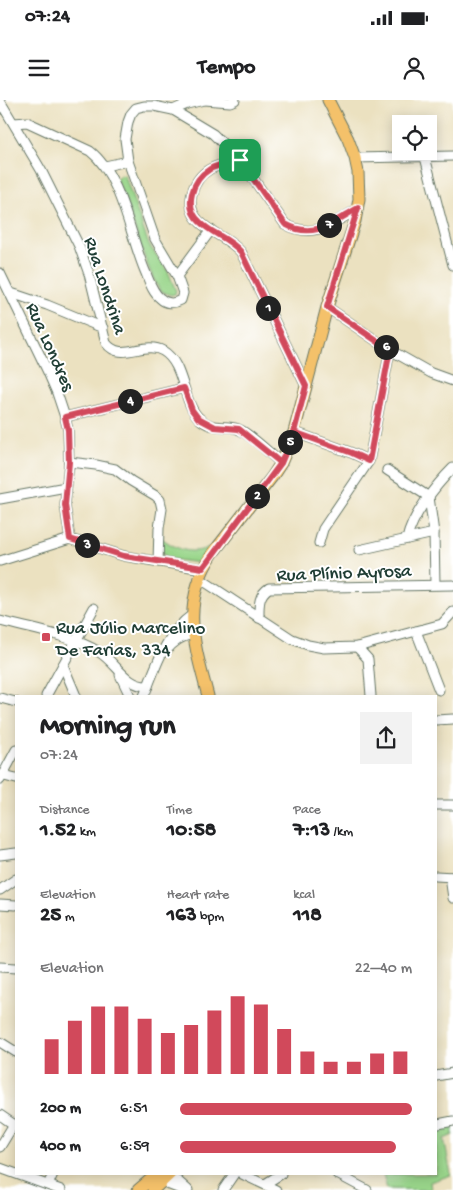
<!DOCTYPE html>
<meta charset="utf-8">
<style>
body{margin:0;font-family:"Gochi Hand",sans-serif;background:#f2f2f2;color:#202124;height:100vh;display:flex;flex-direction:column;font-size:19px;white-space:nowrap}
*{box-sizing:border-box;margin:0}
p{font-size:16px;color:#757577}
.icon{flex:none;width:28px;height:28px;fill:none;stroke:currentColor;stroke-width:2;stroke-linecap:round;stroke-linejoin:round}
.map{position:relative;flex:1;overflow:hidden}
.drawer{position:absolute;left:15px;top:595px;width:422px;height:480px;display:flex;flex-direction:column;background:#fff;border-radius:0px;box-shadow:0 2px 12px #0003}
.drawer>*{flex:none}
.controls{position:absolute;left:392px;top:15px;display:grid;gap:10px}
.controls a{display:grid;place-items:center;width:45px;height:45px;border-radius:0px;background:#fff;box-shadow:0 2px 12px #0003;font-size:25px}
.pin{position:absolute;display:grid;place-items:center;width:42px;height:42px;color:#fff;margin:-21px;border-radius:10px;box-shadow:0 2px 8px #0006}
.km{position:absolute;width:25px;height:25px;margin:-12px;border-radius:50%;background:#222;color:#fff;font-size:14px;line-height:25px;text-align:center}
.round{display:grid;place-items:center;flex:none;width:52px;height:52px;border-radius:0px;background:#f2f2f2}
.overview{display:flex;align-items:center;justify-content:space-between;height:85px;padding:0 25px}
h1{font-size:28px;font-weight:700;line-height:38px}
.metrics{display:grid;grid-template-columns:repeat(3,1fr);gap:8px;height:85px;padding:5px 25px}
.metrics div{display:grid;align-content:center}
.metrics b{font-size:21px;font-weight:700}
.metrics small{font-size:14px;font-weight:400}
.metrics p{font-size:14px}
.chart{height:140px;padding:10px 25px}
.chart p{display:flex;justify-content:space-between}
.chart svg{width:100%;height:90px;margin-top:5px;stroke:#d1495b;stroke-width:6}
ul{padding:0 25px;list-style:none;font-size:16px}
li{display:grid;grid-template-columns:80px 60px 1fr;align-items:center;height:38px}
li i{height:12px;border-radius:6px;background:#d1495b}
.status{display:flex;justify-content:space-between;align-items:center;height:35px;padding:0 25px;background:#fff;direction:ltr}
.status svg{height:14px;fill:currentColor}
header{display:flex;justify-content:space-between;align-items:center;height:65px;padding:0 25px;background:#fff;font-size:22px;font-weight:700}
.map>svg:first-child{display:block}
.green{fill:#99d58a;stroke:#5c895f}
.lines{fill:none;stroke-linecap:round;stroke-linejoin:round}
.minor-casing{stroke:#667665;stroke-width:11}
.major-casing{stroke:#667665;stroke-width:13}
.minor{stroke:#fff;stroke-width:9}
.major{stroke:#f4c16a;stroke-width:11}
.route-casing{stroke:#fff;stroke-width:10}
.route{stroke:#d1495b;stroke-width:6}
.poi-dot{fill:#d1495b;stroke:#fff;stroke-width:2}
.labels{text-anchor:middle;stroke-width:4;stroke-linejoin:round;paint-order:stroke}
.street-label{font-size:19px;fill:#1f3d34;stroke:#fff}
.poi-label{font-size:19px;fill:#1f3d34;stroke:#fff;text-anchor:start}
</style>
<div class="status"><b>07:24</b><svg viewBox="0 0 49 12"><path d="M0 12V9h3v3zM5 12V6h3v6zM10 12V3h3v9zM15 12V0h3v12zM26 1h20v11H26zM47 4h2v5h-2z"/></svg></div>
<header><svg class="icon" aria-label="menu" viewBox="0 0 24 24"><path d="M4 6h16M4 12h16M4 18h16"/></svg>Tempo<svg class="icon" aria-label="person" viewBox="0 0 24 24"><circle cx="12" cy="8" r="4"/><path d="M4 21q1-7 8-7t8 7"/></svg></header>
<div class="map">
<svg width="453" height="1090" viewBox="0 0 453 1090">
<rect width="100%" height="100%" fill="#fff"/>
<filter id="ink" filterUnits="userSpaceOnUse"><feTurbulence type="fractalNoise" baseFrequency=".02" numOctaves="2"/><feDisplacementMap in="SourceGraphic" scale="10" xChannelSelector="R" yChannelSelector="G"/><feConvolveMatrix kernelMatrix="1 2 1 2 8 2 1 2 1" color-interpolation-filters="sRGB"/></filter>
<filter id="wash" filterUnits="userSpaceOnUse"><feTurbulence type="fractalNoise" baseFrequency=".0096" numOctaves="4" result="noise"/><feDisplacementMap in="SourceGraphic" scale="20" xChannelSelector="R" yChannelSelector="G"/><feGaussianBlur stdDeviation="1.12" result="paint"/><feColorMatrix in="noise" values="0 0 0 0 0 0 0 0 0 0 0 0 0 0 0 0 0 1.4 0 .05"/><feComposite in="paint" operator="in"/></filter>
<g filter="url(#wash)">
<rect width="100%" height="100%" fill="#ebe1c0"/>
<g class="green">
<path d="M121 75 125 76 149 145 168 171 176 191 175 194 171 195 160 191C140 157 134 115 116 79Z"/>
<path d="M160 437C176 449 191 456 209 447L199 463 169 459C161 455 161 445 160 437Z"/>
<polygon points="453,1023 453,1035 444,1039 451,1075 430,1082 431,1090 387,1089 383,1074 436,1074 436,1025"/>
</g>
</g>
<g filter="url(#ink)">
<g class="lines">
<defs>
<g id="minor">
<polyline points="205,0 230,2 235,0"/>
<path d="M0 1 41 70 79 146 89 174 106 243C121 263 144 240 163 251 185 264 182 302 199 318 212 331 224 324 238 329 251 334 270 354 281 363"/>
<polyline points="173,10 187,4 204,0"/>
<path d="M14 23 27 22 90 51C121 75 130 136 145 171 149 180 152 192 160 198 166 204 174 204 181 200L183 193 177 176 155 139 128 61 125 39 128 22 131 14 136 8 144 6H154L173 10 213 34 240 60 285 124C314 140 333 123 358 109"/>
<polyline points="425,57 453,165"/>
<polyline points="355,58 453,56"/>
<path d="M240 60C231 63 219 64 210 69 192 79 183 107 200 122 212 134 229 138 241 152L306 286"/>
<polyline points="105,66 128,61"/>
<polyline points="0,173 47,270 57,293 65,317 68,330 69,362 65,405 70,439"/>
<polyline points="177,176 211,130"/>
<polyline points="11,193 47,205 103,228"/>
<polyline points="327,207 390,250 431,273 453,281"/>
<polyline points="65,317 184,288"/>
<polyline points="294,332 352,353 369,361"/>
<polyline points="69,362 96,365 115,369 131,381 156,396 160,400 162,409 159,428 158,462"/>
<polyline points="387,370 429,397"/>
<polyline points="429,397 434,433 435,484"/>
<polyline points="0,399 66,387"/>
<polyline points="70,439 124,456 203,469"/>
<path d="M407 439C412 415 436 385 453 368"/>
<polyline points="319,443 323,429 329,420 369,361 390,250"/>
<polyline points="359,450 434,433"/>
<polyline points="0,461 70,439"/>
<polyline points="199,478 292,539 308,545 324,548 357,547 442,524 453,512"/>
<path d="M259 518C259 506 258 495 269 488L453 485"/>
<path d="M0 521C28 528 76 537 99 552 116 562 126 587 148 586"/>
<polyline points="416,531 439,590"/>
<polyline points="357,547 368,559 371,596"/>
<path d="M166 551C174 541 181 537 193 534"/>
<polyline points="63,565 76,596"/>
<polyline points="120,575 130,596"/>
<polyline points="46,596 94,508"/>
<path d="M144 596C156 567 165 534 192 515"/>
<polyline points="0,598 16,602"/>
<polyline points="436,620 453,619"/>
<polyline points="0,675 16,679"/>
<polyline points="0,680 16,650"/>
<polyline points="436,705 453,705"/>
<polyline points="0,755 16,753"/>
<polyline points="436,776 453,777"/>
<polyline points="450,777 453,798"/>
<polyline points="0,790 16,779"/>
<polyline points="0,804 16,805"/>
<polyline points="0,867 16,868"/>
<polyline points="0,942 16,952"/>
<polyline points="436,976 453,973"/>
<polyline points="0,1015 16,1026"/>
<polyline points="438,1024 453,1021"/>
<polyline points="0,1047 14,1024"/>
<polyline points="0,1068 61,1090"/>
<polyline points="170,1074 188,1090"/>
<polyline points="242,1074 276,1090"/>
<polyline points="337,1074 367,1090"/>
<polyline points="159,1079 170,1085 183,1090"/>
<polyline points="265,1084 281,1074"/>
<polyline points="48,1085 53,1074"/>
<polyline points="223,1090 234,1074"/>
</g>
<g id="major">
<path d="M208 596C194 543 180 503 213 453L272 377 281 363 294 332 327 207 355 121 359 99 358 72 355 58 348 39 328 0"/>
<polyline points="138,1090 157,1074"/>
<polyline points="153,1090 170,1074"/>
</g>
</defs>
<use href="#minor" class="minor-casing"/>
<use href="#major" class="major-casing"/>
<use href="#minor" class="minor"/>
<use href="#major" class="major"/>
</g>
</g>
<g class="lines" filter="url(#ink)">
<defs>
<path id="route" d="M240 60C231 63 219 64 210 69 192 80 183 107 200 122 212 134 229 138 241 152L306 286 294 332 281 363 203 468 124 456 70 439 65 405 69 362 68 330 65 317 184 288 192 310 198 318 215 327 239 329 281 363 294 332 352 353 369 361 390 250 327 207 358 108C333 122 314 140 285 124L240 60"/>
</defs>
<use href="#route" class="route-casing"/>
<use href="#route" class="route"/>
</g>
<rect class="poi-dot" x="41" y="532" width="10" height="10" rx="2.5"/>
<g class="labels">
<g class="street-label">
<text transform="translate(107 185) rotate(72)" y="7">Rua Londrina</text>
<text transform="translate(52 246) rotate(66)" y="7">Rua Londres</text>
<text transform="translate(344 471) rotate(-2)" y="7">Rua Plínio Ayrosa</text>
</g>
<g class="poi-label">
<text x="56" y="533">Rua Júlio Marcelino<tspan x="56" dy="22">De Farias, 334</tspan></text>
</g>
</g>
</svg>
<div class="controls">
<a><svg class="icon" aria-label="locate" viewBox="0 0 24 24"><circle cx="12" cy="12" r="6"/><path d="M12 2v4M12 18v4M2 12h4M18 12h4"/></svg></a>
</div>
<div class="pin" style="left:240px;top:60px;background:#1e9e55"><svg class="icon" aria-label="arrive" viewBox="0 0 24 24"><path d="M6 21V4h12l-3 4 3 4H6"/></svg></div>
<b class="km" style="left:268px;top:208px">1</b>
<b class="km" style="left:257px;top:396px">2</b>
<b class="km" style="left:87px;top:445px">3</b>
<b class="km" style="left:130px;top:301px">4</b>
<b class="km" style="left:290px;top:342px">5</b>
<b class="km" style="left:386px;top:247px">6</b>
<b class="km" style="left:329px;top:125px">7</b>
<section class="drawer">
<div class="overview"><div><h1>Morning run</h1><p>07:24</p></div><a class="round"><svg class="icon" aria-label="share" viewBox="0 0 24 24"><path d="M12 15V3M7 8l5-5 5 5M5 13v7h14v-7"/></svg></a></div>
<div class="metrics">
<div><p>Distance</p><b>1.52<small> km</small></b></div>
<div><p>Time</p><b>10:58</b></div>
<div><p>Pace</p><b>7:13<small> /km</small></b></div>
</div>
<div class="metrics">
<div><p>Elevation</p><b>25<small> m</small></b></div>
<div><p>Heart rate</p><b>163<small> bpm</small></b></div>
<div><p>kcal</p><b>118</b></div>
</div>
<div class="chart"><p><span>Elevation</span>22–40 m</p>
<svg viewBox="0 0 160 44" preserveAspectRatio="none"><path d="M5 44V27M15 44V18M25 44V11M35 44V11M45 44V17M55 44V24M65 44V20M75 44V13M85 44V6M95 44V10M105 44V22M115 44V33M125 44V38M135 44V38M145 44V34M155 44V33"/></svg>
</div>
<ul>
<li><b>200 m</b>6:51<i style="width:100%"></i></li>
<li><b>400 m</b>6:59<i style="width:93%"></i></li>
</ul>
</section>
</div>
